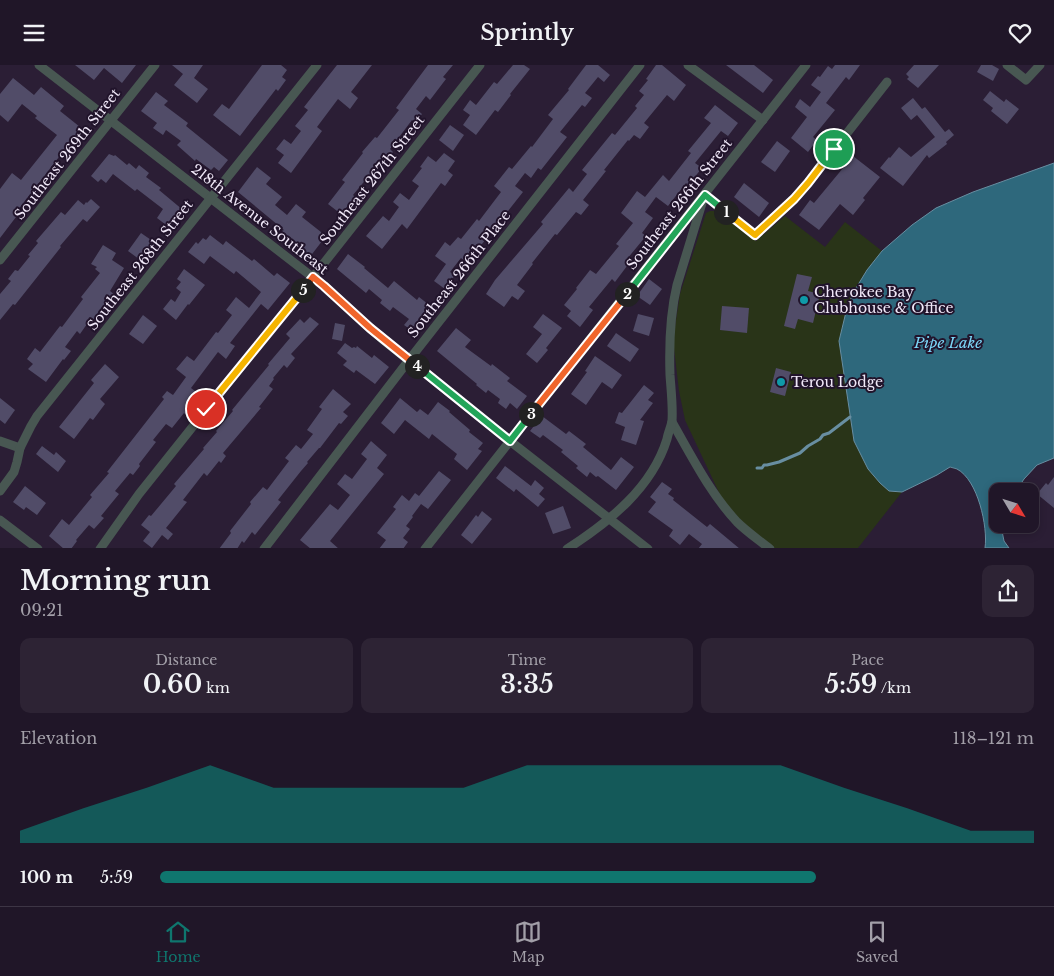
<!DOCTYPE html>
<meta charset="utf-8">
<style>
body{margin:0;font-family:"Libre Baskerville",serif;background:#2d2334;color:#f1f3f6;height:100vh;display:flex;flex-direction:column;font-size:19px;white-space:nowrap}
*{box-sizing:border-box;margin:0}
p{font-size:16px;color:#a29fa8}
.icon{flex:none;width:28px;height:28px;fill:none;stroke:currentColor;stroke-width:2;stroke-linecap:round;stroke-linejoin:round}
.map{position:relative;height:483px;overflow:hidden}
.side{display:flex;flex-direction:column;background:#201628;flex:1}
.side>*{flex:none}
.needle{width:32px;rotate:128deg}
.controls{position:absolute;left:989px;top:418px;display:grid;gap:10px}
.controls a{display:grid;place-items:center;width:50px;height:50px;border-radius:10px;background:#201628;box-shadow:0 2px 8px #0003,0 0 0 1px #3d3545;font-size:25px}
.pin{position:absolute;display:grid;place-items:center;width:42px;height:42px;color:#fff;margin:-21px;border:2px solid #fff;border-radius:50%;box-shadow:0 1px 5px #0007}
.km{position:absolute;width:25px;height:25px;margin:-12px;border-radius:50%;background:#222;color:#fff;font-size:14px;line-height:25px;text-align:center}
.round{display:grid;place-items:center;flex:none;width:52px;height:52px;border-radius:10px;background:#2d2334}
.headline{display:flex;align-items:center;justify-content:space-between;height:85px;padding:0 20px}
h1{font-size:28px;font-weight:600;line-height:38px}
.figures{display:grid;grid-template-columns:repeat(3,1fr);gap:8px;height:85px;padding:5px 20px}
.figures div{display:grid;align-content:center;border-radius:10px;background:#2d2334;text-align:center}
.figures b{font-size:25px;font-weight:600}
.figures small{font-size:14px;font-weight:400}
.figures p{font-size:14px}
.chart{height:140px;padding:10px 20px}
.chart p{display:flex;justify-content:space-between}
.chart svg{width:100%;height:90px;margin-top:5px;fill:#0f766e;opacity:.7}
ul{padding:0 20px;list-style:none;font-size:16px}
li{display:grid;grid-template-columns:80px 60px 1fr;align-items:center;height:38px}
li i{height:12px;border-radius:6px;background:#0f766e}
header{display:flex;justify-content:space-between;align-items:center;height:65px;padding:0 20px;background:#201628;font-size:22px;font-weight:600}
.menu{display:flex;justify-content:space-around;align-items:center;height:70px;border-top:1px solid #3d3545;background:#201628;font-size:14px;color:#a29fa8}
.menu a{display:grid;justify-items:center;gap:2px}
.menu .on{color:#0f766e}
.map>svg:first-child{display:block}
.green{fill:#293418}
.water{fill:#2e687c;stroke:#688ea1}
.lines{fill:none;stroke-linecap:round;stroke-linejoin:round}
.stream{stroke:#688ea1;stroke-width:3}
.building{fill:#514c68}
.minor{stroke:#485752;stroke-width:9}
.split-1-casing{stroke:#fff;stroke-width:10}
.split-2-casing{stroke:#fff;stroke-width:10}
.split-3-casing{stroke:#fff;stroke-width:10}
.split-4-casing{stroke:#fff;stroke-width:10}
.split-5-casing{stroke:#fff;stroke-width:10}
.split-6-casing{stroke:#fff;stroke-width:10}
.split-1{stroke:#f5b400;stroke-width:6}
.split-2{stroke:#22a559;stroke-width:6}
.split-3{stroke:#f0652b;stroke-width:6}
.split-4{stroke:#22a559;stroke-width:6}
.split-5{stroke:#f0652b;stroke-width:6}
.split-6{stroke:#f5b400;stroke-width:6}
.culture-dot{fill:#0f9aa8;stroke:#21142b;stroke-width:2}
.labels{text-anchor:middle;stroke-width:4;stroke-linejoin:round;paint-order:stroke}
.street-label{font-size:14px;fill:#f0e8f8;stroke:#21142b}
.poi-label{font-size:14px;fill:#f0e8f8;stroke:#21142b;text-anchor:start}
.water-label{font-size:15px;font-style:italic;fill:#7cd7f8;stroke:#21142b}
</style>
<header><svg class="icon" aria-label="menu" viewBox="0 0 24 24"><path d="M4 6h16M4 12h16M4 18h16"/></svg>Sprintly<svg class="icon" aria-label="heart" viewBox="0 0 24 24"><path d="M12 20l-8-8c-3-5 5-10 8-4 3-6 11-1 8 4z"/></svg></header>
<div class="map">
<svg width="1054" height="484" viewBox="0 0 1054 484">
<rect width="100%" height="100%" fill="#2b1e35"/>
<polygon class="green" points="710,146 716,146 756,176 785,151 825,182 845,157 882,186 867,205 853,228 839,276 854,376 889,426 902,427 858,483 774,483 740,457 722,434 685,355 679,326 673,275 680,229 706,148"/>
<path class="water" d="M1054 98V393L1037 400 1024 414 1016 426H998V459H1002L1001 461 1004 476 1009 483H985C988 462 978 415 957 404 957 404 950 402 950 402L937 410 902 427 889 426 880 418 868 404 854 376 839 276 846 247 853 228 867 205 882 186 912 160 936 143 973 127Z"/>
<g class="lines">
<polyline class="stream" points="757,403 762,403 764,400 767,400 779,397 800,388 808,381 820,374 823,370 829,368 850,352"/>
</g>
<g class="building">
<polygon points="75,0 136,0 122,18 104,3 94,15"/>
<polygon points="172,0 203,0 194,13 208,24 197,38 174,20 183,9"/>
<polygon points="262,0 281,0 287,5 282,12 286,15 278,26 276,24 240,71 213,50 222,39 229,44"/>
<polygon points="337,0 372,0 351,27 358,33 350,44 338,34 317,62 322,66 291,108 278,98 284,90 276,84 284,74 291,79 301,66 295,61 308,45 304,42"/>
<polygon points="428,0 453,0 443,12 446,14 430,35 426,31 416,44 422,49 415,58 412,55 390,84 393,87 384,97 380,94 370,106 372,107 353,130 355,132 341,149 328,139 345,117 342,115 363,88 362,87 375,72 377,73 399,45 396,43"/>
<polygon points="513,0 524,0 530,4 510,29 511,30 498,47 495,45 476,70 463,60 470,50 463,45 470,35 476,40 494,17 497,19"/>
<polygon points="586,0 598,0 610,10 604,17 598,12 585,28 592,33 585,42 582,40 560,67 567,72 541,105 538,103 531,113 525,108 515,121 523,127 467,198 461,193 450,207 455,210 445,224 434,216 446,199 435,191 445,177 450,181 458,172 461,174 477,154 479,156 501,127 494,121 509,102 512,104 531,81 532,82 553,54 548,50 569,25 568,24"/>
<polygon points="656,0 662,0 686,20 674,36 667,30 644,58 649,62 640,74 634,70 629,76 628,75 604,105 606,106 583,135 589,140 581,150 576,147 557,170 555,169 532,198 533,199 517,220 525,226 518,235 512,231 504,242 486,229 495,215 543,159 541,157 569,123 573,127 587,109 582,105 612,68 615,70 637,43 635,41 644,30 639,26 648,15 646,14"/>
<polygon points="726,0 754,0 773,15 763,28"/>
<polygon points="835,0 860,0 849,15 846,12 826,38 835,45 813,72 817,75 808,87 791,73 807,52 795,42 800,34 810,42 821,27 811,20 818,11 820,12 828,1 832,4"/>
<polygon points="914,0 939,0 918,23 907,14 909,12 906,9"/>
<polygon points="981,0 992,0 999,4 993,16 977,7"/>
<polygon points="13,13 34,30 41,22 64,41 60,46 85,66 65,90 62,88 14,150 16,152 0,173 0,124 12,108 21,115 57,70 35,53 37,51 22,39 8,57 0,50 0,29"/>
<polygon points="990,26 1004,37 1006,34 1019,44 1007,59 991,46 993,43 983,35"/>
<polygon points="156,27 168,36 164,40 188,58 186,61 228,95 219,106 214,102 211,105 196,94 195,96 177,80 181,76 166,65 163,70 153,63 157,58 141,46"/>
<polygon points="913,33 922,44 925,42 945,67 949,64 954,70 946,77 947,79 929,93 927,90 903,121 880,103 889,92 890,93 899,82 911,92 935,72 917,50 911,55 901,43"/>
<polygon points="715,40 738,58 728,71 721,66 695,98 702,103 688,120 686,118 668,141 656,132 645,147 653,153 642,168 646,171 627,194 630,197 615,217 612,214 589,242 593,245 580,262 567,251 571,246 564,240 577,224 576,223 590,205 596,209 619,181 616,179 633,158 621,148 637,126 645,132 663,110 669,116 691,88 688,86 711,58 704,53"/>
<polygon points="450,60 464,70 453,86 439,75"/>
<polygon points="777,76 790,86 775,107 761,97"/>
<polygon points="444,88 455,96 448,106 453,110 445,121 441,118 407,164 402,159 382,184 366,171 383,151 389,156 399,142 393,137 400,128 409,135 419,121 412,116 422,103 420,102 428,91 436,97"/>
<polygon points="109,89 114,91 115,90 127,100 129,98 136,104 139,100 149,108 146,112 161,123 159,125 183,145 170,163 157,153 163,144 137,124 135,126 113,109 106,118 101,114 98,117 91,111"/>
<polygon points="853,91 880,112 863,133 865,135 853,150 840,139 819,165 799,150 810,135 814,138"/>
<polygon points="257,102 271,113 266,119 282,132 275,140 287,150 296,139 306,147 302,152 326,171 309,193 296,183 299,180 282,166 284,165 238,127"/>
<polygon points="744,118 769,138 759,152 734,132"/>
<polygon points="91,134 100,142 87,157 83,154 60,181 61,182 15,240 13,239 0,255 0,229 11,216 8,214 15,205 18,206 30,191 28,190 38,178 36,176 61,147 65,150 78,135 84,140 86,137 87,138"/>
<polygon points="141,168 154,177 147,186 150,189 143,197 128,186"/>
<polygon points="210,170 223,180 226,176 252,196 254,194 274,211 277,208 290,218 268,245 261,239 230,278 235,281 226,294 218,287 191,323 195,326 187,336 193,340 186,350 184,348 172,363 166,359 153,375 156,377 139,399 140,401 133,410 130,408 115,426 119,429 101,451 104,453 94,464 89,460 76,475 77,476 71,484 64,484 49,471 62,454 69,460 92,432 90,430 109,408 107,407 164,334 162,332 167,326 173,330 186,312 176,304 187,291 194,296 216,267 218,268 232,250 226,245 236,232 249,243 261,227 236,206 234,209 210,191 204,199 188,187 196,177 198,179 203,173 206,175"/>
<polygon points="103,180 116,188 112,195 124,203 110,226 115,230 109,237 111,238 103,249 101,248 90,262 87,259 80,269 77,266 65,282 71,286 64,295 63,294 46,317 28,304 33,299 27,294 35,283 40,287 60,261 62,262 83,234 81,232 100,208 95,204 97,202 91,199"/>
<polygon points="348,189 365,202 364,203 388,223 394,216 417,235 419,232 433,243 414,267 404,260 409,254 393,242 390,246 380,238 382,235 369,224 366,228 337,204"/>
<polygon points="184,204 205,220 189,240 188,239 176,255 163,244 171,234 175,237 181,227 176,223 181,217 177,214"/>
<polygon points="797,209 812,212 808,226 820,229 813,258 798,254 795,264 784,261"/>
<polygon points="649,214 662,224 650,240 637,231"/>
<polygon points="722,241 749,243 747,268 720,265"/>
<polygon points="543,249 562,263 546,283 548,285 537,298 526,289 542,269 533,262"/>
<polygon points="638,249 654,253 649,271 633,266"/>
<polygon points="143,250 157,261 143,279 129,269"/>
<polygon points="310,252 319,259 291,289 295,293 287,303 284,300 273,313 274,314 269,321 273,324 259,342 261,343 223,388 226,391 221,398 219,396 207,411 204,408 183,435 187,437 166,463 173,469 168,475 162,470 152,483 143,476 150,467 141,460 149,450 151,451 176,421 174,419 204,384 203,383 217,367 216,366 233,346 232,345 269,300 268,299 290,273 286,269 300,254 304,258"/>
<polygon points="335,258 345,260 342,276 332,274"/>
<polygon points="456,263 471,275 465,282 491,301 492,299 510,313 507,316 527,331 517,344 510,338 506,344 498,338 500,334 488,325 486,328 476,320 477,319 437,286"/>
<polygon points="616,268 639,284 630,297 607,281"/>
<polygon points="345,278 352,283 354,282 356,283 357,281 372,293 374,290 389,302 375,319 356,305 354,308 343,300 347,296 337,288"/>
<polygon points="595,291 622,310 612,324 602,317 586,340 571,329 587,307 585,306"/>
<polygon points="105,299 119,312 100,334 105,339 93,355 90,353 74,374 59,362 94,318 91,315"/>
<polygon points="776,303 791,307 785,331 770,327"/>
<polygon points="644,320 654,328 648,335 653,338 640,355 644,356 636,380 621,375 625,362 615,358 619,347 622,348"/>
<polygon points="333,324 351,339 343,347 348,351 341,359 339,358 320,383 319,383 307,397 308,398 301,406 278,435 281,437 255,470 252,467 244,478 242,476 237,484 219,484 231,468 230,466 251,439 250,437 263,422 267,425 289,396 285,393 296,380 301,384 313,369 307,365 322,344 319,342"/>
<polygon points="0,333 15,345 5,359 0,355"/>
<polygon points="400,333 417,347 420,344 428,350 438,337 450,346 449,347 470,365 469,367 483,378 478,384 482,386 467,405 454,394 457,389 432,369 429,374 405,355 394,369 381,358"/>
<polygon points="542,351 566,369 569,366 586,379 583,382 611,405 621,392 634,402 616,425 598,411 596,412 590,407 587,412 576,403 578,401 561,387 563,385 543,370 540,373 530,366"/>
<polygon points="371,376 387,390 377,403 384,409 330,476 339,484 311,484 300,475 330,439 338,445 350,430 337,419 345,409 352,414 367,394 361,389"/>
<polygon points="42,381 54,390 56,387 66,396 58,407 36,389"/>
<polygon points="505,401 531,421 535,415 544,423 539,429 545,434 538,442 516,424 514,427 496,413"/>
<polygon points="439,406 451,415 428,444 421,439 412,451 413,452 406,461 410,464 403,473 408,477 403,484 379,484 386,475 377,468 396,444 393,442 402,430 409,436 415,428 419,431"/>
<polygon points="1054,412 1054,443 1037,429 1046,418 1048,420"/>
<polygon points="662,417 672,424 668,429 674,433 673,435 707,462 710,459 740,484 698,484 702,479 689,469 680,480 669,471 673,465 648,447 656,437 650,432"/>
<polygon points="25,421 46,438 37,450 26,442 24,445 13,437"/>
<polygon points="563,441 571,463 553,469 545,448"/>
<polygon points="482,446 492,454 472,479 461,470 476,450 478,452"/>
</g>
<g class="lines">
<g class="minor">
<polyline points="39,0 324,221 382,274 510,376 648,484"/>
<polyline points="688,0 763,55"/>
<polyline points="1007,0 1026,15 1040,0"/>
<polyline points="705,130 755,170 794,134 808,118 887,17"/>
<polyline points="0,195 155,0"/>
<path d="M672 357C692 392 710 428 737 457 747 467 759 475 770 484"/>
<polyline points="0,376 20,383"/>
<polyline points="0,426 14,407 17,397 20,383 31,361 37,351 317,0"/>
<polyline points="0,455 38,484"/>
<polyline points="100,484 139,429 206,345 313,212 480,0"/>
<polyline points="264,484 409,295 640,0"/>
<polyline points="425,484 806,0"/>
<path d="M567 484C609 457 652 423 667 374 668 368 671 362 672 356 673 341 671 325 670 310 669 280 670 249 677 220L703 135"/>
</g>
</g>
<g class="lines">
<defs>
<polyline id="split-1" points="726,147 755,170 794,134 808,118 834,84"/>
<polyline id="split-2" points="627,229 705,130 726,147"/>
<polyline id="split-3" points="531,349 627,229"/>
<polyline id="split-4" points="417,301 510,376 531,349"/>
<polyline id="split-5" points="303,225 313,212 324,221 370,263 417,301"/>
<polyline id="split-6" points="206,344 303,225"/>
</defs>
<use href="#split-1" class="split-1-casing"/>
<use href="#split-2" class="split-2-casing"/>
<use href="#split-3" class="split-3-casing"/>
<use href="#split-4" class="split-4-casing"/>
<use href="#split-5" class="split-5-casing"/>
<use href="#split-6" class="split-6-casing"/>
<use href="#split-1" class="split-1"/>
<use href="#split-2" class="split-2"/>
<use href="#split-3" class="split-3"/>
<use href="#split-4" class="split-4"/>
<use href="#split-5" class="split-5"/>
<use href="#split-6" class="split-6"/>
</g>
<g class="culture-dot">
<circle cx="804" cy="235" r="5"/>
<circle cx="781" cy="317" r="5"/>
</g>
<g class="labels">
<g class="street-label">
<text transform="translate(67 89) rotate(-52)" y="5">Southeast 269th Street</text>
<text transform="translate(372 115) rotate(-52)" y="5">Southeast 267th Street</text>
<text transform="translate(679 139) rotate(-52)" y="5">Southeast 266th Street</text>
<text transform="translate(260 154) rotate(38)" y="5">218th Avenue Southeast</text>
<text transform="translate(140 200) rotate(-52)" y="5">Southeast 268th Street</text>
<text transform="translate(459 209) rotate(-52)" y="5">Southeast 266th Place</text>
</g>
<g class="poi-label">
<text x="814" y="232">Cherokee Bay<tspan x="814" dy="16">Clubhouse &amp; Office</tspan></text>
<text x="791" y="322">Terou Lodge</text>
</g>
<g class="water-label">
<text x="948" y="283">Pipe Lake</text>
</g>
</g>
</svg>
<div class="controls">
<a><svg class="needle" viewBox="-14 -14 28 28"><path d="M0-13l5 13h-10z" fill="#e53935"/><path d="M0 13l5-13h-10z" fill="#a29fa8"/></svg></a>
</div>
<div class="pin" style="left:834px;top:84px;background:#1e9e55"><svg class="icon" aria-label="arrive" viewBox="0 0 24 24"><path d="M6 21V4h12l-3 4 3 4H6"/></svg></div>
<div class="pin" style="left:206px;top:344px;background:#d93025"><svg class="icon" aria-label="check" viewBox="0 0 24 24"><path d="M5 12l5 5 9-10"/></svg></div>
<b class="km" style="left:726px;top:147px">1</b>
<b class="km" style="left:627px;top:229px">2</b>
<b class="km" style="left:531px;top:349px">3</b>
<b class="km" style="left:417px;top:301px">4</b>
<b class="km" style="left:303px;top:225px">5</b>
</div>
<section class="side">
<div class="headline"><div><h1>Morning run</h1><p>09:21</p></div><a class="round"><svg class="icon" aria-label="share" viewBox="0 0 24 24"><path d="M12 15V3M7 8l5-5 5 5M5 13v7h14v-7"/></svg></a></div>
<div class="figures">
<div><p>Distance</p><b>0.60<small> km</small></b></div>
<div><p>Time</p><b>3:35</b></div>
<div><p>Pace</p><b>5:59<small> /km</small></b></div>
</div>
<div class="chart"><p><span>Elevation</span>118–121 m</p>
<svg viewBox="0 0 160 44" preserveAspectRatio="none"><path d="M0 44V38L10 27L20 17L30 6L40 17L50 17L60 17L70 17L80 6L90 6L100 6L110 6L120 6L130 17L140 27L150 38L160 38V44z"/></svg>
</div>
<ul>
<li><b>100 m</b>5:59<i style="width:75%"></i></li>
</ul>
</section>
<nav class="menu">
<a class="on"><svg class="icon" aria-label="home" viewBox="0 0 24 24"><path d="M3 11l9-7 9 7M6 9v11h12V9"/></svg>Home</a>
<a><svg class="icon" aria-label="map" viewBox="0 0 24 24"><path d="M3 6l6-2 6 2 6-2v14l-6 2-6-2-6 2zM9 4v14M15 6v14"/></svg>Map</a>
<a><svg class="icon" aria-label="saved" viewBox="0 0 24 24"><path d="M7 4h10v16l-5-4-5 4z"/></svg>Saved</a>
</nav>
